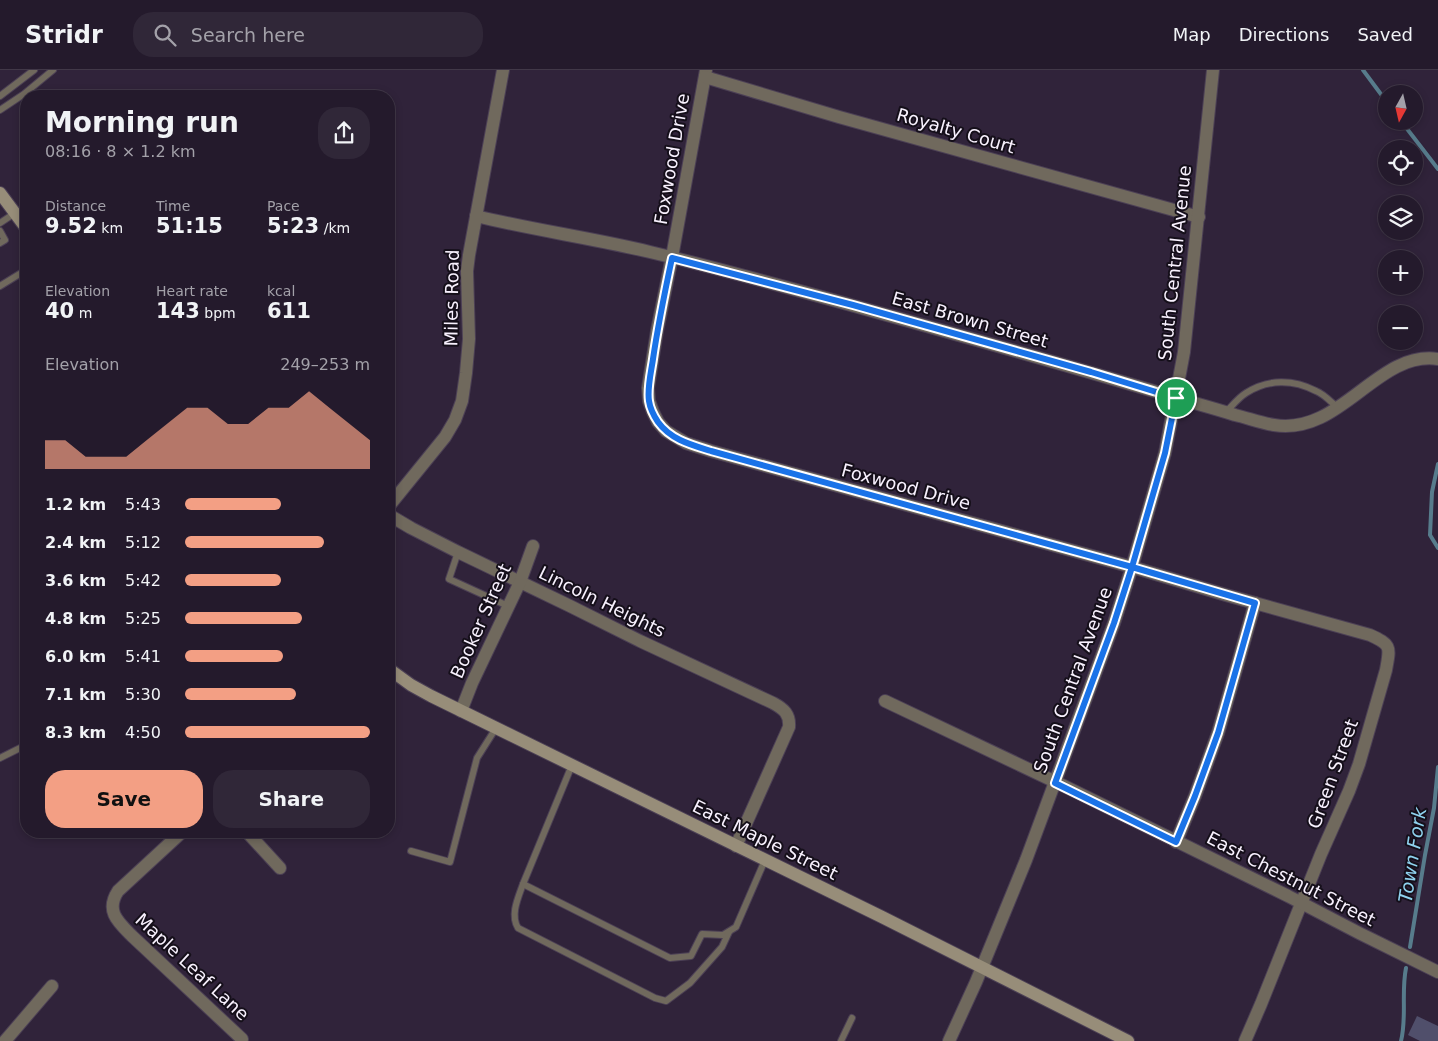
<!DOCTYPE html>
<meta charset="utf-8">
<style>
body{margin:0;font-family:"DejaVu Sans",sans-serif;background:#302738;color:#f1f3f6;height:100vh;display:flex;flex-direction:column;font-size:19px;white-space:nowrap}
*{box-sizing:border-box;margin:0}
p{font-size:16px;color:#a3a1a9}
.icon{flex:none;width:28px;height:28px;fill:none;stroke:currentColor;stroke-width:2;stroke-linecap:round;stroke-linejoin:round}
.map{position:relative;flex:1;overflow:hidden}
.details{position:absolute;left:20px;top:20px;width:375px;height:748px;display:flex;flex-direction:column;background:#241a2c;border-radius:20px;box-shadow:0 2px 8px #0003,0 0 0 1px #413848}
.details>*{flex:none}
.needle{width:32px;rotate:188deg}
.controls{position:absolute;left:1378px;top:15px;display:grid;gap:10px}
.controls a{display:grid;place-items:center;width:45px;height:45px;border-radius:50%;background:#241a2c;box-shadow:0 2px 8px #0003,0 0 0 1px #413848;font-size:25px}
.pin{position:absolute;display:grid;place-items:center;width:42px;height:42px;color:#fff;margin:-21px;border:2px solid #fff;border-radius:50%;box-shadow:0 1px 5px #0007}
.round{display:grid;place-items:center;flex:none;width:52px;height:52px;border-radius:20px;background:#302738}
.head{display:flex;align-items:center;justify-content:space-between;height:85px;padding:0 25px}
h1{font-size:28px;font-weight:600;line-height:38px}
.stats{display:grid;grid-template-columns:repeat(3,1fr);gap:8px;height:85px;padding:5px 25px}
.stats div{display:grid;align-content:center}
.stats b{font-size:21px;font-weight:600}
.stats small{font-size:14px;font-weight:400}
.stats p{font-size:14px}
.chart{height:140px;padding:10px 25px}
.chart p{display:flex;justify-content:space-between}
.chart svg{width:100%;height:90px;margin-top:5px;fill:#f39f84;opacity:.7}
.action{display:flex;gap:10px;margin-top:auto;padding:10px 25px}
.action a{flex:1;height:58px;border-radius:20px;background:#f39f84;color:#111;font-size:20px;font-weight:600;line-height:58px;text-align:center}
.action a+a{background:#302738;color:#f1f3f6}
ul{padding:0 25px;list-style:none;font-size:16px}
li{display:grid;grid-template-columns:80px 60px 1fr;align-items:center;height:38px}
li i{height:12px;border-radius:6px;background:#f39f84}
header{display:flex;align-items:center;gap:30px;box-sizing:border-box;height:70px;padding:0 25px;background:#241a2c;border-bottom:1px solid #413848}
header strong{font-size:24px}
nav{display:flex;gap:28px;margin-inline-start:auto;font-size:18px}
.search{width:350px;height:45px;background:#302738;display:flex;align-items:center;gap:12px;box-sizing:border-box;padding:0 18px;border-radius:20px;color:#a3a1a9;font-size:19px}
.map>svg:first-child{display:block}
.lines{fill:none;stroke-linecap:round;stroke-linejoin:round}
.stream{stroke:#577c8c;stroke-width:4}
.building{fill:#504f6b}
.service-casing{stroke:#4c4055;stroke-width:8}
.minor-casing{stroke:#4c4055;stroke-width:14}
.secondary-casing{stroke:#4c4055;stroke-width:14}
.service{stroke:#70695d;stroke-width:6}
.minor{stroke:#70695d;stroke-width:12}
.secondary{stroke:#978d79;stroke-width:12}
.route-casing{stroke:#fff;stroke-width:10}
.route{stroke:#1a73e8;stroke-width:6}
.labels{text-anchor:middle;stroke-width:4;stroke-linejoin:round;paint-order:stroke}
.street-label{font-size:18px;fill:#f8f1fe;stroke:#150f1a}
.water-label{font-size:19px;font-style:italic;fill:#8fd2ee;stroke:#150f1a}
</style>
<header>
<strong>Stridr</strong>
<div class="search"><svg class="icon" aria-label="search" viewBox="0 0 24 24"><circle cx="10" cy="10" r="6"/><path d="M15 15l6 6"/></svg>Search here</div>
<nav><a>Map</a><a>Directions</a><a>Saved</a></nav>
</header>
<div class="map">
<svg width="1438" height="971" viewBox="0 0 1438 971">
<rect width="100%" height="100%" fill="#30233a"/>
<g class="lines">
<g class="stream">
<polyline points="1363,0 1386,31"/>
<polyline points="1401,51 1438,99"/>
<polyline points="1438,394 1432,422 1430,465 1438,478"/>
<polyline points="1410,877 1425,785 1434,738 1438,697"/>
<path d="M1401 971C1407 948 1401 922 1406 898"/>
</g>
</g>
<polygon class="building" points="1417,946 1438,956 1438,971 1420,971 1408,965"/>
<g class="lines">
<defs>
<g id="service">
<polyline points="0,26 34,0"/>
<polyline points="0,40 24,24 53,0"/>
<polyline points="0,153 15,143"/>
<polyline points="0,161 5,170 0,173"/>
<polyline points="0,216 26,200"/>
<path d="M1226 342C1232 336 1238 328 1246 323 1268 309 1293 309 1316 321 1324 324 1331 332 1338 338"/>
<polyline points="458,482 449,509 508,536"/>
<polyline points="0,688 26,675"/>
<polyline points="572,695 523,814 670,888 691,886 702,864 723,865 736,857 765,790"/>
<polyline points="411,781 450,792 477,688 496,658"/>
<path d="M523 814C518 828 510 845 518 858L655 928 666 931 690 913 722 877 729 862"/>
<polyline points="841,971 852,948"/>
</g>
<g id="minor">
<path d="M706 0 672 187 657 261 648 318 649 331 653 342 658 352 666 361 686 373 711 381 1132 497 1226 525 1370 565C1392 575 1390 577 1386 600L1359 694 1349 721 1321 784 1261 934 1245 971"/>
<polyline points="705,7 839,47 1199,147"/>
<path d="M476 146C533 160 592 168 650 182 763 209 875 242 987 273 1047 290 1107 307 1167 325 1190 332 1213 338 1235 345 1248 348 1261 353 1274 355 1341 366 1377 280 1438 289"/>
<polyline points="389,436 445,367 455,350 462,331 466,303 469,269 467,201 469,185 503,0"/>
<path d="M389 445 411 458 458 482 570 536 640 571 773 633C784 639 790 644 789 657L736 776"/>
<polyline points="885,631 1062,715 1288,826 1359,863 1438,902"/>
<polyline points="461,641 472,613 520,512 533,476"/>
<path d="M183 761 118 821C105 841 118 852 132 866L242 969"/>
<polyline points="246,761 280,798"/>
<polyline points="1176,772 1195,726 1218,663 1255,533"/>
<polyline points="5,971 52,916"/>
<polyline points="949,971 976,912 1026,790 1114,553 1132,497 1165,383 1184,282 1213,0"/>
</g>
<g id="secondary">
<polyline points="0,123 26,158"/>
<polyline points="389,599 411,615 431,626 882,847 1128,971"/>
</g>
</defs>
<use href="#service" class="service-casing"/>
<use href="#minor" class="minor-casing"/>
<use href="#secondary" class="secondary-casing"/>
<use href="#service" class="service"/>
<use href="#minor" class="minor"/>
<use href="#secondary" class="secondary"/>
</g>
<g class="lines">
<defs>
<path id="route" d="M1176 328 1091 302 853 235 672 188C665 221 658 255 653 289 651 303 647 318 649 331 650 338 654 346 658 352 671 370 692 375 711 381L1132 497 1114 553 1055 713 1176 772 1195 726 1218 663 1255 533 1132 497 1165 383 1176 328"/>
</defs>
<use href="#route" class="route-casing"/>
<use href="#route" class="route"/>
</g>
<g class="labels">
<g class="street-label">
<text transform="translate(956 61) rotate(16)" y="6">Royalty Court</text>
<text transform="translate(672 89) rotate(-80)" y="6">Foxwood Drive</text>
<text transform="translate(1175 193) rotate(-84)" y="6">South Central Avenue</text>
<text transform="translate(452 228) rotate(-89)" y="6">Miles Road</text>
<text transform="translate(970 250) rotate(16)" y="6">East Brown Street</text>
<text transform="translate(906 417) rotate(15)" y="6">Foxwood Drive</text>
<text transform="translate(602 532) rotate(26)" y="6">Lincoln Heights</text>
<text transform="translate(481 551) rotate(-66)" y="6">Booker Street</text>
<text transform="translate(1073 610) rotate(-70)" y="6">South Central Avenue</text>
<text transform="translate(1333 704) rotate(-70)" y="6">Green Street</text>
<text transform="translate(765 770) rotate(26)" y="6">East Maple Street</text>
<text transform="translate(1291 809) rotate(27)" y="6">East Chestnut Street</text>
<text transform="translate(192 897) rotate(43)" y="6">Maple Leaf Lane</text>
</g>
<g class="water-label">
<text transform="translate(1412 785) rotate(-81)" y="7">Town Fork</text>
</g>
</g>
</svg>
<div class="controls">
<a><svg class="needle" viewBox="-14 -14 28 28"><path d="M0-13l5 13h-10z" fill="#e53935"/><path d="M0 13l5-13h-10z" fill="#a3a1a9"/></svg></a>
<a><svg class="icon" aria-label="locate" viewBox="0 0 24 24"><circle cx="12" cy="12" r="6"/><path d="M12 2v4M12 18v4M2 12h4M18 12h4"/></svg></a>
<a><svg class="icon" aria-label="layers" viewBox="0 0 24 24"><path d="M12 4l9 5-9 5-9-5zM3 14l9 5 9-5"/></svg></a>
<a>+</a>
<a>−</a>
</div>
<div class="pin" style="left:1176px;top:328px;background:#1e9e55"><svg class="icon" aria-label="arrive" viewBox="0 0 24 24"><path d="M6 21V4h12l-3 4 3 4H6"/></svg></div>
<section class="details">
<div class="head"><div><h1>Morning run</h1><p>08:16 · 8 × 1.2 km</p></div><a class="round"><svg class="icon" aria-label="share" viewBox="0 0 24 24"><path d="M12 15V3M7 8l5-5 5 5M5 13v7h14v-7"/></svg></a></div>
<div class="stats">
<div><p>Distance</p><b>9.52<small> km</small></b></div>
<div><p>Time</p><b>51:15</b></div>
<div><p>Pace</p><b>5:23<small> /km</small></b></div>
</div>
<div class="stats">
<div><p>Elevation</p><b>40<small> m</small></b></div>
<div><p>Heart rate</p><b>143<small> bpm</small></b></div>
<div><p>kcal</p><b>611</b></div>
</div>
<div class="chart"><p><span>Elevation</span>249–253 m</p>
<svg viewBox="0 0 160 44" preserveAspectRatio="none"><path d="M0 44V30L10 30L20 38L30 38L40 38L50 30L60 22L70 14L80 14L90 22L100 22L110 14L120 14L130 6L140 14L150 22L160 30V44z"/></svg>
</div>
<ul>
<li><b>1.2 km</b>5:43<i style="width:52%"></i></li>
<li><b>2.4 km</b>5:12<i style="width:75%"></i></li>
<li><b>3.6 km</b>5:42<i style="width:52%"></i></li>
<li><b>4.8 km</b>5:25<i style="width:63%"></i></li>
<li><b>6.0 km</b>5:41<i style="width:53%"></i></li>
<li><b>7.1 km</b>5:30<i style="width:60%"></i></li>
<li><b>8.3 km</b>4:50<i style="width:100%"></i></li>
</ul>
<div class="action"><a>Save</a><a>Share</a></div>
</section>
</div>
